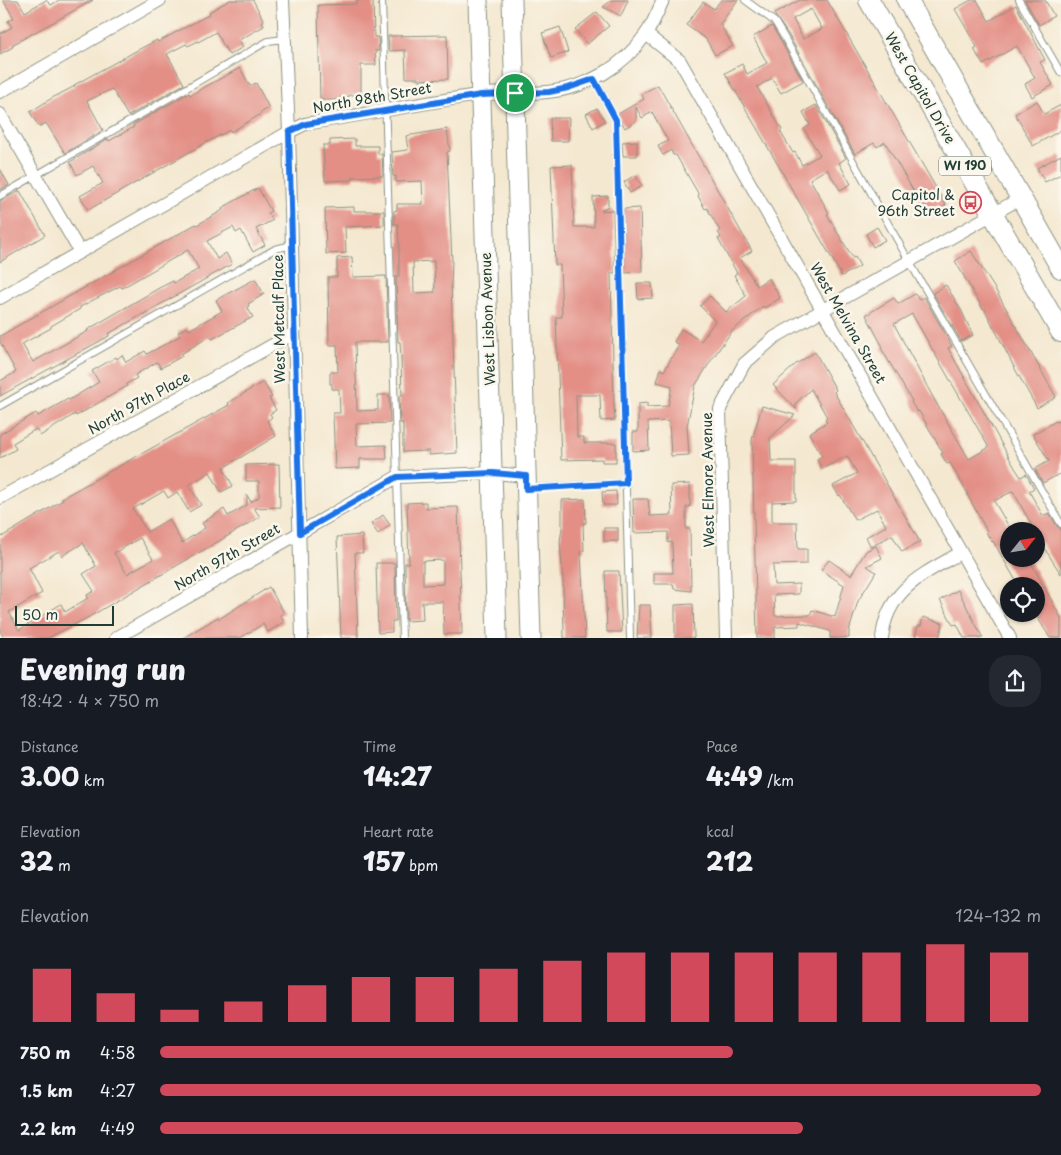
<!DOCTYPE html>
<meta charset="utf-8">
<style>
body{margin:0;font-family:"Playpen Sans",sans-serif;background:#242831;color:#f1f3f6;height:100vh;display:flex;flex-direction:column;font-size:19px;white-space:nowrap}
*{box-sizing:border-box;margin:0}
p{font-size:16px;color:#9ea1a6}
.icon{flex:none;width:28px;height:28px;fill:none;stroke:currentColor;stroke-width:2;stroke-linecap:round;stroke-linejoin:round}
.map{position:relative;height:638px;overflow:hidden}
.details{display:flex;flex-direction:column;background:#171b24;flex:1}
.details>*{flex:none}
.needle{width:32px;rotate:60deg}
.tools{position:absolute;left:1000px;top:522px;display:grid;gap:10px}
.tools a{display:grid;place-items:center;width:45px;height:45px;border-radius:50%;background:#171b24;box-shadow:0 1px 4px #0004;font-size:25px}
.scale{position:absolute;left:15px;bottom:12px;width:99px;box-sizing:border-box;padding-left:5px;border:2px solid #1f3d34;border-top:0;font-size:14px;line-height:18px;white-space:nowrap;color:#1f3d34;-webkit-text-stroke:4px #fbf7ec;paint-order:stroke}
.pin{position:absolute;display:grid;place-items:center;width:42px;height:42px;color:#fff;margin:-21px;border:2px solid #fff;border-radius:50%;box-shadow:0 1px 5px #0007}
.round{display:grid;place-items:center;flex:none;width:52px;height:52px;border-radius:20px;background:#242831}
.headline{display:flex;align-items:center;justify-content:space-between;height:85px;padding:0 20px}
h1{font-size:28px;font-weight:800;line-height:38px}
.figures{display:grid;grid-template-columns:repeat(3,1fr);gap:8px;height:85px;padding:5px 20px}
.figures div{display:grid;align-content:center}
.figures b{font-size:25px;font-weight:800}
.figures small{font-size:14px;font-weight:400}
.figures p{font-size:14px}
.chart{height:140px;padding:10px 20px}
.chart p{display:flex;justify-content:space-between}
.chart svg{width:100%;height:90px;margin-top:5px;stroke:#d1495b;stroke-width:6}
ul{padding:0 20px;list-style:none;font-size:16px}
li{display:grid;grid-template-columns:80px 60px 1fr;align-items:center;height:38px}
li i{height:12px;border-radius:6px;background:#d1495b}
.map>svg:first-child{display:block}
.building{fill:#e38f86;fill-rule:evenodd}
.lines{fill:none;stroke-linecap:round;stroke-linejoin:round}
.lane-casing{stroke:#8a9282;stroke-width:8}
.street-casing{stroke:#8a9282;stroke-width:14}
.secondary-casing{stroke:#8a9282;stroke-width:21}
.primary-casing{stroke:#8a9282;stroke-width:22}
.lane{stroke:#fff;stroke-width:6}
.street{stroke:#fff;stroke-width:12}
.secondary{stroke:#fff;stroke-width:19}
.primary{stroke:#fff;stroke-width:20}
.route-casing{stroke:#fff;stroke-width:10}
.route{stroke:#1a73e8;stroke-width:6}
.labels{text-anchor:middle;stroke-width:5;stroke-linejoin:round;paint-order:stroke}
.shield{fill:#fbf7ec;stroke:#61756b;stroke-width:1}
.shield-label{font-size:12px;font-weight:bold;fill:#1f3d34}
.street-label{font-size:14px;fill:#1f3d34;stroke:#fbf7ec}
.poi-label{font-size:14px;fill:#1f3d34;stroke:#fbf7ec;text-anchor:end}
</style>
<div class="map">
<svg width="1061" height="638" viewBox="0 0 1061 638">
<rect width="100%" height="100%" fill="#fbf7ec"/>
<filter id="ink" filterUnits="userSpaceOnUse"><feTurbulence type="fractalNoise" baseFrequency=".02" numOctaves="2"/><feDisplacementMap in="SourceGraphic" scale="10" xChannelSelector="R" yChannelSelector="G"/><feConvolveMatrix kernelMatrix="1 2 1 2 8 2 1 2 1" color-interpolation-filters="sRGB"/></filter>
<filter id="wash" filterUnits="userSpaceOnUse"><feTurbulence type="fractalNoise" baseFrequency=".0096" numOctaves="4" result="noise"/><feDisplacementMap in="SourceGraphic" scale="20" xChannelSelector="R" yChannelSelector="G"/><feGaussianBlur stdDeviation="1.12" result="paint"/><feColorMatrix in="noise" values="0 0 0 0 0 0 0 0 0 0 0 0 0 0 0 0 0 1.4 0 .05"/><feComposite in="paint" operator="in"/></filter>
<g filter="url(#wash)">
<rect width="100%" height="100%" fill="#f4e8d0"/>
<g id="blocks">
<g class="building">
<polygon points="3,0 18,0 25,12 46,0 51,5 59,0 93,0 12,45 13,47 0,54 0,34 12,27 8,21 14,18"/>
<polygon points="230,0 253,0 264,21 262,22 264,26 239,40 243,47 229,55 216,32 198,42 198,41 188,46 186,44 167,54 184,84 128,116 112,89 87,101 103,130 65,153 46,123 39,127 30,112 52,98 75,86 74,85 134,52 157,40 158,42 210,14 209,12"/>
<polygon points="357,0 373,0 374,37 378,37 379,51 375,51 376,65 361,65 361,95 349,95 349,97 340,97 340,100 320,100 318,5 357,4"/>
<polygon points="612,0 628,0 621,16 603,7"/>
<polygon points="721,0 738,0 720,24 733,46 715,55 706,39 686,25 703,2 714,9"/>
<path d="M800 0H827L946 205 928 216 885 142 877 147 874 143 855 154 788 34 774 14ZM811 9 822 29 803 39 793 19Z"/>
<polygon points="971,0 977,0 989,21 1016,5 1045,60 1040,62 1053,85 1032,97 1025,84 1035,78 1017,46 983,65 974,49 977,47 955,9"/>
<polygon points="1025,0 1045,0 1054,16 1039,25"/>
<polygon points="597,12 609,26 587,44 575,29"/>
<polygon points="772,26 803,81 781,93 772,78 757,87 782,130 780,131 793,153 795,152 802,165 820,155 804,129 810,125 803,112 816,105 846,158 839,163 851,184 840,190 827,169 810,179 829,213 827,214 837,232 853,258 855,257 860,266 842,276 725,73 742,64 747,74 767,63 753,37"/>
<polygon points="560,27 568,52 551,58 542,33"/>
<polygon points="447,35 448,79 418,80 418,78 406,78 405,50 389,51 388,36"/>
<polygon points="240,68 250,86 256,83 269,108 260,113 261,114 231,132 230,130 207,142 88,210 80,196 103,183 93,166 77,175 70,162 108,139 109,141 134,127 133,125 189,93 190,95"/>
<polygon points="658,85 752,251 740,258 757,286 769,278 780,298 764,308 763,306 732,331 710,362 695,386 687,426 689,455 671,456 669,421 648,422 649,450 633,451 633,432 638,432 638,404 647,403 647,407 668,406 672,386 657,382 661,368 664,371 679,345 674,342 681,329 701,341 715,321 700,306 710,296 726,312 746,296 734,275 737,273 718,239 721,237 718,232 720,231 707,208 705,209 698,196 699,195 676,155 673,155 671,150 663,155 658,146 668,141 652,112 642,118 636,107 636,121 625,128 621,121 618,114 644,99 641,94"/>
<polygon points="1037,101 1044,114 1061,105 1061,130 1033,146 1015,114"/>
<polygon points="597,108 605,121 593,128 586,114"/>
<polygon points="550,118 569,118 568,141 551,141"/>
<path d="M447 129 450 151 447 152 452 261 451 285 457 453 429 455V451L403 452V423H400L399 396H402L401 358 400 342H398L396 276H399V242L398 224H394V211L397 210V204H423L422 181 396 182V176H393L392 152 408 150 406 136ZM434 261 435 292 414 293 413 262Z"/>
<polygon points="355,139 355,146 378,146 378,154 382,154 383,176 353,177 353,180 325,181 323,145 330,145 330,140"/>
<polygon points="637,141 637,156 623,156 622,142"/>
<polygon points="1061,155 1061,174 1045,182 1037,168"/>
<polygon points="572,165 574,227 594,227 593,197 608,196 608,206 601,211 613,210 615,273 611,273 614,405 615,420 601,421 600,395 576,395 577,437 584,437 584,443 616,443 616,462 602,462 602,459 561,460 556,317 562,317 560,265 555,265 551,166"/>
<polygon points="0,169 9,185 0,190"/>
<polygon points="635,175 642,186 630,193 624,182"/>
<path d="M258 188 271 211 268 213 273 220 256 229 265 245 253 252 241 230 236 233 233 227 207 241 217 259 226 253 232 264 108 334 109 336 0 396V381L16 372 0 342V336L196 224 197 225 223 210 222 208ZM188 250 199 269 174 283 173 281 159 288 87 330 88 331 33 362 22 344 51 328V326L80 309V307L120 286 122 288Z"/>
<polygon points="20,191 45,235 0,262 0,201"/>
<polygon points="354,207 354,211 384,211 384,225 345,227 346,253 326,254 325,208"/>
<polygon points="640,208 642,272 625,273 623,209"/>
<polygon points="877,227 885,240 873,247 866,234"/>
<polygon points="971,251 995,289 1056,397 1037,408 1015,369 984,308 983,309 955,261"/>
<polygon points="352,257 353,277 386,276 388,342 355,342 357,411 378,410 378,395 389,395 390,423 356,424 357,446 386,445 387,459 360,459 360,468 335,469 333,413 340,413 339,389 332,389 332,384 330,384 330,372 338,372 337,345 329,345 328,277 337,277 337,258"/>
<polygon points="255,279 264,294 248,304 249,306 247,307 253,317 212,339 210,336 181,354 182,356 161,368 157,362 135,375 137,378 126,384 127,386 76,416 75,414 40,436 36,429 13,443 16,449 0,458 0,434 36,413 38,416 68,399 69,400 99,382 92,371 116,357 117,359 122,355 126,362 145,351 147,354 180,336 178,332 187,327 189,330 222,311 216,300"/>
<polygon points="637,283 652,283 653,298 638,299"/>
<polygon points="946,285 961,310 973,335 961,341 933,293"/>
<path d="M915 294 919 300 924 297 952 346 948 348 1015 468 1021 477 1026 474 1034 488 1029 491 1043 516 1049 513 1057 526 1061 529V574L1043 546 1013 491 994 501 1009 527V559H1029L1061 618V638H1050L1036 615V586H1019L993 541 992 542 986 532 987 531 967 494H968L950 463 947 464 941 454 943 453 919 411 917 412 911 402 912 401 881 348 883 347 878 338 866 315 894 298 898 304ZM912 314 988 446V448L969 459 935 401 894 324Z"/>
<polygon points="815,352 836,390 834,392 920,542 902,552 892,535 871,547 866,537 886,526 877,509 855,520 840,495 839,496 833,486 857,473 847,456 822,469 817,459 822,456 809,433 827,422 825,419 827,417 811,389 796,403 796,409 773,385 796,364"/>
<path d="M263 382 272 397 269 398 276 410 270 414 272 417 267 421 276 436 223 468 233 486 221 492 210 472 189 485 201 505 189 512 177 492 168 498 164 491 133 509 147 532 169 519 182 543 205 528 202 523 224 509 228 516 247 505V495L251 502 259 497V481H246V465L279 464 280 507 254 508 260 517 89 617 48 638H4L0 631V538L63 500 62 498 229 405 228 403ZM140 538 153 559 127 574 114 553ZM83 543 96 566 83 574 94 591 87 595 88 598 65 612 61 604 19 630 9 612 42 593 29 568 59 551 62 556Z"/>
<polygon points="762,406 795,415 770,438 771,461 796,461 796,501 772,502 772,522 797,522 798,549 807,549 807,564 773,565 774,585 799,584 799,594 774,595 775,616 810,615 812,610 835,617 844,585 821,570 829,560 851,575 866,551 876,546 882,558 867,566 876,572 858,601 849,631 849,638 830,638 830,631 799,622 799,626 775,627 775,638 757,638 752,440"/>
<polygon points="1061,420 1061,473 1043,483 1035,469 1049,461 1033,434 1056,421 1057,422"/>
<polygon points="690,484 690,507 686,507 686,529 690,529 691,591 674,589 673,584 654,584 654,573 673,573 672,542 668,543 668,532 634,533 633,499 648,499 650,516 672,515 671,485"/>
<polygon points="616,491 617,505 603,505 602,492"/>
<polygon points="585,499 586,523 583,523 584,551 581,551 585,638 564,638 563,582 560,541 562,529 562,500"/>
<path d="M426 502V508L458 507 462 634H444L443 602H422L423 620 406 621 405 563H409L407 503ZM443 560V584L423 585V561Z"/>
<polygon points="383,515 390,525 378,534 371,524"/>
<rect x="604" y="528" width="14" height="13"/>
<polygon points="362,535 363,553 355,553 358,638 341,638 337,537"/>
<polygon points="376,563 395,563 396,621 392,621 392,632 378,633"/>
<polygon points="605,571 619,571 622,632 607,632"/>
<polygon points="269,587 284,613 280,615 284,622 268,632 263,624 240,638 183,638 218,617 219,619"/>
<polygon points="958,590 974,621 983,638 964,638 957,624 953,625 940,600"/>
<polygon points="693,604 694,638 675,638 675,605"/>
<polygon points="639,605 650,605 652,638 637,638"/>
<polygon points="923,617 943,623 939,638 915,638 918,626 921,626"/>
</g>
</g>
</g>
<g filter="url(#ink)">
<use href="#blocks" fill-opacity="0" stroke="#8a9282" stroke-width="1"/>
<g class="lines">
<defs>
<g id="lane">
<polyline points="382,0 402,638"/>
<polyline points="745,0 775,22 784,37 909,261 1061,524"/>
<polyline points="1019,0 1061,73"/>
<polyline points="594,79 616,120 630,638"/>
<polyline points="0,196 268,41 284,39"/>
<polyline points="0,406 275,249 292,245"/>
<polyline points="530,488 626,483"/>
</g>
<g id="street">
<polyline points="283,0 289,132 302,638"/>
<polyline points="646,34 680,61 1010,638"/>
<polyline points="0,92 160,0"/>
<polyline points="0,114 80,252"/>
<path d="M0 298 289 132 305 124C363 115 421 103 478 95 501 92 524 94 547 92 586 89 624 66 646 34 653 24 658 11 663 0"/>
<polyline points="0,498 294,333"/>
<polyline points="116,638 397,477 493,473 526,476"/>
<polyline points="726,638 720,409 744,364 775,337 1021,198"/>
<path d="M882 638C887 589 924 574 960 553"/>
</g>
<g id="secondary">
<polyline points="478,0 497,638"/>
<polyline points="512,0 531,638"/>
</g>
<g id="primary">
<polyline points="869,0 1061,332"/>
<polyline points="907,0 1061,268"/>
</g>
</defs>
<use href="#lane" class="lane-casing"/>
<use href="#street" class="street-casing"/>
<use href="#secondary" class="secondary-casing"/>
<use href="#primary" class="primary-casing"/>
<use href="#lane" class="lane"/>
<use href="#street" class="street"/>
<use href="#secondary" class="secondary"/>
<use href="#primary" class="primary"/>
</g>
</g>
<g class="lines" filter="url(#ink)">
<defs>
<polygon id="route" points="594,79 616,120 626,483 526,489 526,476 493,473 397,477 300,533 289,132 306,124 481,95 549,92 568,88"/>
</defs>
<use href="#route" class="route-casing"/>
<use href="#route" class="route"/>
</g>
<defs>
<symbol id="bus-ring" viewBox="-11 -11 22 22"><circle r="9.5" fill="#fbf7ec" stroke="#d1495b" stroke-width="1.5"/><path d="M-5-6H5V4H4V6H2V4H-2V6H-4V4H-5ZM-3.5-4V0h7V-4ZM-3.5 1.2v1.5H-2V1.2ZM2 1.2v1.5H3.5V1.2Z" fill="#d1495b"/></symbol>
</defs>
<g fill-rule="evenodd">
<use href="#bus-ring" x="958" y="190" width="25" height="25"/>
</g>
<g class="labels">
<rect class="shield" x="939" y="156.5" width="52" height="19" rx="4"/>
<g class="shield-label">
<text x="965" y="170">WI 190</text>
</g>
<g class="street-label">
<text transform="translate(920 88) rotate(60)" y="5">West Capitol Drive</text>
<text transform="translate(372 98) rotate(-10)" y="5">North 98th Street</text>
<text transform="translate(279 319) rotate(-91)" y="5">West Metcalf Place</text>
<text transform="translate(488 319) rotate(-92)" y="5">West Lisbon Avenue</text>
<text transform="translate(848 323) rotate(60)" y="5">West Melvina Street</text>
<text transform="translate(139 403) rotate(-29)" y="5">North 97th Place</text>
<text transform="translate(708 480) rotate(-91)" y="5">West Elmore Avenue</text>
<text transform="translate(227 557) rotate(-30)" y="5">North 97th Street</text>
</g>
<g class="poi-label">
<text x="955" y="200">Capitol &amp;<tspan x="955" dy="16">96th Street</tspan></text>
</g>
</g>
</svg>
<div class="tools">
<a><svg class="needle" viewBox="-14 -14 28 28"><path d="M0-13l5 13h-10z" fill="#e53935"/><path d="M0 13l5-13h-10z" fill="#9ea1a6"/></svg></a>
<a><svg class="icon" aria-label="locate" viewBox="0 0 24 24"><circle cx="12" cy="12" r="6"/><path d="M12 2v4M12 18v4M2 12h4M18 12h4"/></svg></a>
</div>
<div class="scale">50 m</div>
<div class="pin" style="left:515px;top:93px;background:#1e9e55"><svg class="icon" aria-label="arrive" viewBox="0 0 24 24"><path d="M6 21V4h12l-3 4 3 4H6"/></svg></div>
</div>
<section class="details">
<div class="headline"><div><h1>Evening run</h1><p>18:42 · 4 × 750 m</p></div><a class="round"><svg class="icon" aria-label="share" viewBox="0 0 24 24"><path d="M12 15V3M7 8l5-5 5 5M5 13v7h14v-7"/></svg></a></div>
<div class="figures">
<div><p>Distance</p><b>3.00<small> km</small></b></div>
<div><p>Time</p><b>14:27</b></div>
<div><p>Pace</p><b>4:49<small> /km</small></b></div>
</div>
<div class="figures">
<div><p>Elevation</p><b>32<small> m</small></b></div>
<div><p>Heart rate</p><b>157<small> bpm</small></b></div>
<div><p>kcal</p><b>212</b></div>
</div>
<div class="chart"><p><span>Elevation</span>124–132 m</p>
<svg viewBox="0 0 160 44" preserveAspectRatio="none"><path d="M5 44V18M15 44V30M25 44V38M35 44V34M45 44V26M55 44V22M65 44V22M75 44V18M85 44V14M95 44V10M105 44V10M115 44V10M125 44V10M135 44V10M145 44V6M155 44V10"/></svg>
</div>
<ul>
<li><b>750 m</b>4:58<i style="width:65%"></i></li>
<li><b>1.5 km</b>4:27<i style="width:100%"></i></li>
<li><b>2.2 km</b>4:49<i style="width:73%"></i></li>
</ul>
</section>
